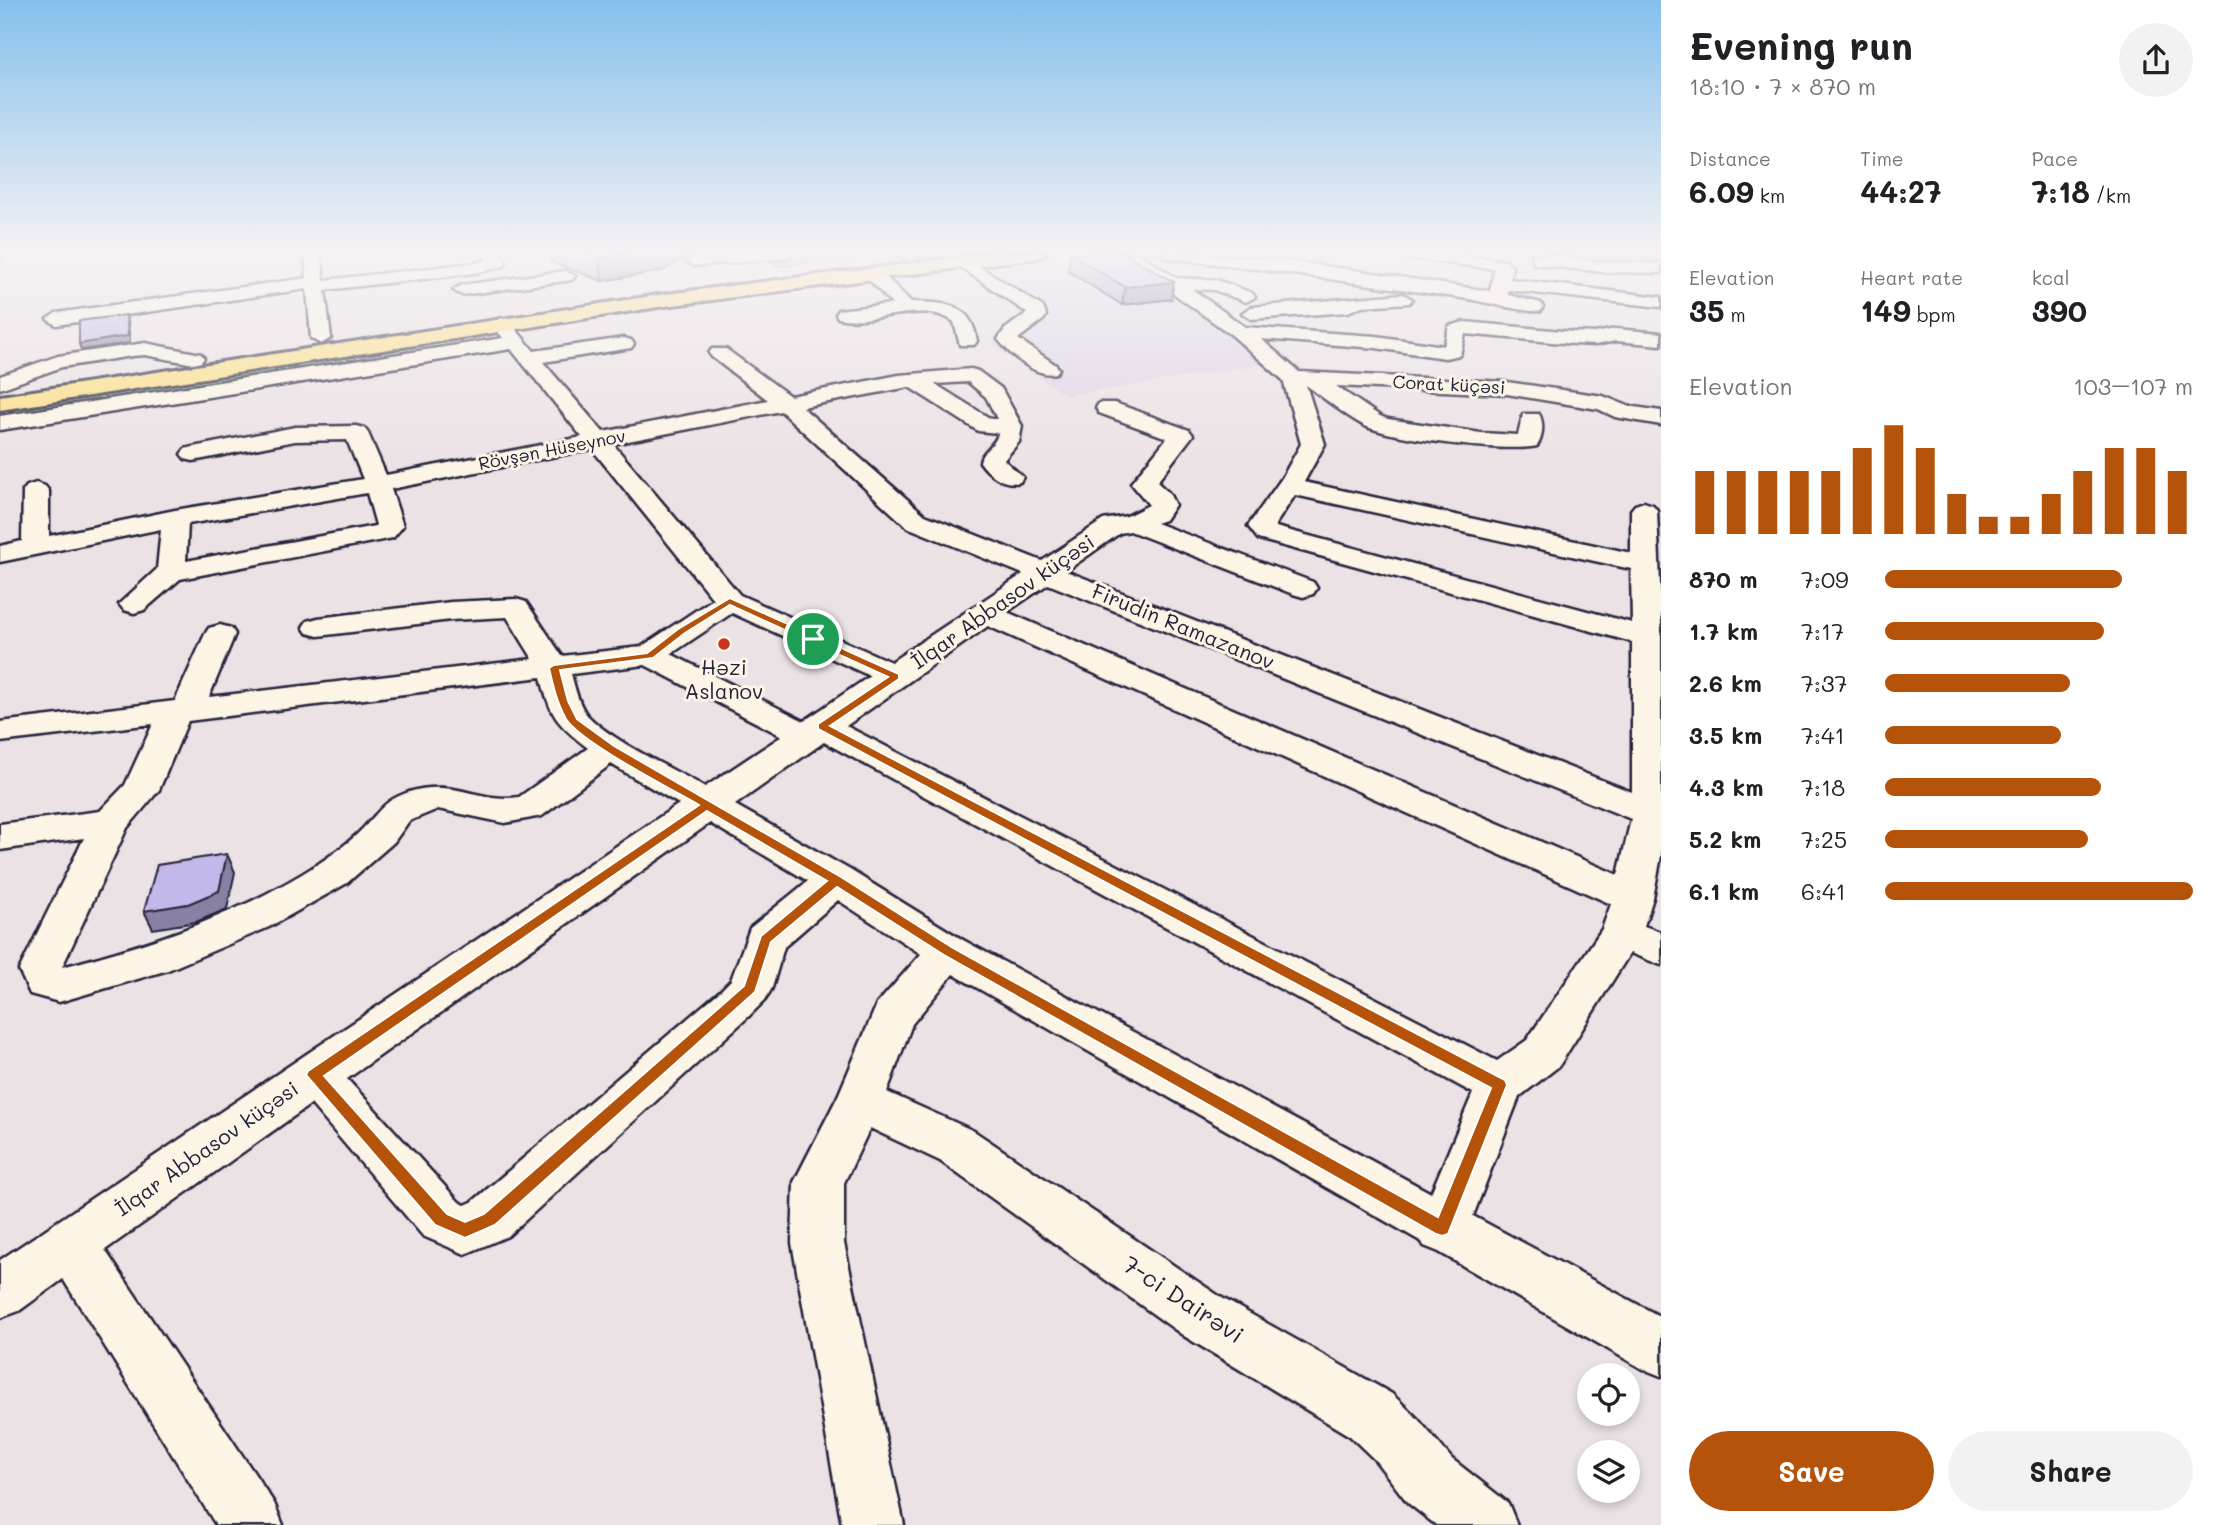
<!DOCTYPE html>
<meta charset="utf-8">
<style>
body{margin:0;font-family:Mali,sans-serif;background:#f2f2f2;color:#202124;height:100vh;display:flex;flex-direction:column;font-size:26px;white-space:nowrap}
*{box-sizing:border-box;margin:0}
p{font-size:23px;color:#757577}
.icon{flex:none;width:38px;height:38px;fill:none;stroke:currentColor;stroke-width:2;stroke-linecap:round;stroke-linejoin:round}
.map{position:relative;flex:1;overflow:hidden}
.details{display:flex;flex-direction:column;background:#fff;width:560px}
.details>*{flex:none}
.tools{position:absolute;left:1577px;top:1363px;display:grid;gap:14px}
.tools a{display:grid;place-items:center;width:63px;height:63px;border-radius:50%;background:#fff;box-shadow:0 4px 10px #0003;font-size:35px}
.pin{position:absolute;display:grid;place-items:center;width:60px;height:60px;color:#fff;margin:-30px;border:4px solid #fff;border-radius:50%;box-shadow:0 2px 7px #0007}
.round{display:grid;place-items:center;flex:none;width:74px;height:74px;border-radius:37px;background:#f2f2f2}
.summary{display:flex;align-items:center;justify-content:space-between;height:119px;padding:0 28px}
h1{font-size:38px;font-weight:700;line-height:52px}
.stats{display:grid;grid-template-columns:repeat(3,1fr);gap:10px;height:119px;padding:7px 28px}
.stats div{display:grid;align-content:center}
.stats b{font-size:30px;font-weight:700}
.stats small{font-size:19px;font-weight:400}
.stats p{font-size:19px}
.chart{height:196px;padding:14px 28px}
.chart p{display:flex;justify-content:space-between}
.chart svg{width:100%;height:126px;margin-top:7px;stroke:#b45309;stroke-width:6}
.button{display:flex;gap:14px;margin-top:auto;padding:14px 28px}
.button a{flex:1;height:80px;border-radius:42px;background:#b45309;color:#fff;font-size:28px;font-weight:700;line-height:80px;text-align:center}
.button a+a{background:#f2f2f2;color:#202124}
ul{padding:0 28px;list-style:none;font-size:23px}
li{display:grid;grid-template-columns:112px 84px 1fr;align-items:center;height:52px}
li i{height:18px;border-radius:9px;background:#b45309}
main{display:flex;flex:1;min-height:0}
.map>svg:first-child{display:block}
.built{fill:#dfd5e7}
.green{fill:#abdc9c;stroke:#667f6c;stroke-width:2}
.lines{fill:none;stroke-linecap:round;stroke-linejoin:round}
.minor-casing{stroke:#22223b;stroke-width:5}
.highway-casing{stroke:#22223b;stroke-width:6}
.minor{fill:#fcf5e5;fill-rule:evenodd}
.highway{fill:#fddf80;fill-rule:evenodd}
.wall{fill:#a99dc8;stroke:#22223b;stroke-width:2}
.shaded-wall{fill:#8980a3;stroke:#22223b;stroke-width:2}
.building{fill:#c4b7e9;stroke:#22223b;stroke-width:2}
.route{fill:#b45309;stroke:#fff;stroke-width:2;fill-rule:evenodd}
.poi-dot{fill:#c8321e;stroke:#fcf5e5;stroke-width:2.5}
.labels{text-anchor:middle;stroke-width:6;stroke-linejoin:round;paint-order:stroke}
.far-street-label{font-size:18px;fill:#22223b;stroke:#fcf5e5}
.street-label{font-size:21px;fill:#22223b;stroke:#fcf5e5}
.poi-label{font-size:21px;fill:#22223b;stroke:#fcf5e5}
.near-street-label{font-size:24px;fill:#22223b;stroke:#fcf5e5}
</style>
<main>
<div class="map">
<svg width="1661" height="1525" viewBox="0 0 1661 1525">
<rect width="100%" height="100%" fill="#ebe2e6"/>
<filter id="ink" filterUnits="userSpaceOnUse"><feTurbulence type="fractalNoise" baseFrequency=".0143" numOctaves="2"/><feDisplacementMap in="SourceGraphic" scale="14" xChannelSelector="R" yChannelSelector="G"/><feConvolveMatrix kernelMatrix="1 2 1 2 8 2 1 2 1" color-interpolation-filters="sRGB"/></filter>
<g filter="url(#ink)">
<polygon class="built" points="1107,253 1130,262 1267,364 1066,396 991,344 1023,310 968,272"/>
<g class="green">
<polygon points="854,253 896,253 779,266 773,262"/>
<polygon points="489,332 492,335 348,358 348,364 0,420 0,412"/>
</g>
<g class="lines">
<defs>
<g id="minor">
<polygon points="0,253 9,253 1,258"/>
<polygon points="305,253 321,253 324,280 475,263 487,260 483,253 500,253 506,262 504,266 475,273 325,290 331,338 321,344 311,338 307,289 56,325 47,319 56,313 307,278"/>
<polygon points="727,253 794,253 786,258 694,266 686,261 694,256"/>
<polygon points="896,253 916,253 919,257 911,262"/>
<path d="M1117 253H1138L1176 278 1217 280 1252 293 1255 297 1246 302 1214 290 1192 289 1245 327 1376 336 1444 346 1449 326 1464 322 1574 332 1595 333 1616 329 1661 333V345L1616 341 1595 345 1574 344 1465 334 1460 355 1445 358 1376 348 1261 339 1299 372 1507 382 1603 396 1628 406 1661 411V425L1615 417 1598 409 1507 394 1336 386 1380 416 1388 419 1481 433 1518 435 1523 414H1539C1544 422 1543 438 1537 446 1508 453 1389 439 1363 425 1343 414 1324 398 1306 385L1325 444 1304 482 1631 553V510L1635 505 1644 502 1653 505 1657 510 1661 609V856L1653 898 1644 926 1661 932V965L1630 953 1559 1066 1519 1097 1473 1216 1661 1317V1376L1641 1368 1439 1252 1424 1246 1422 1242 953 974 912 1024 887 1092 974 1131 1222 1298 1392 1394 1417 1418 1452 1459 1508 1503 1517 1525H1436L1408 1503 1375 1460 1350 1436 1184 1336 940 1161 870 1128 844 1183V1243L904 1525H842L792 1243 794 1182 838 1096 877 1004 921 954 838 900 784 947 772 988 765 1000 749 1016 508 1236 465 1254 423 1236 311 1104 105 1250 274 1503 283 1525H216L63 1279 19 1311 0 1318V1260L679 804 611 764 542 816 505 823 438 809 409 821 394 842 347 883 269 927 168 970 59 1002 30 994 19 970 84 838 0 850V824L100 811 125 785 153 724 0 742V722L175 701 205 634 209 628 220 625 231 628 235 634 209 697 533 659 507 617 451 620 318 636 307 633 303 627 307 621 318 618 451 602 516 599 526 602 562 656 641 647 713 599 592 449 391 489 403 526 393 538 180 579 144 610 134 613 124 610 119 604 157 569 161 529 0 562V546L22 541 23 491 27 486 36 483 45 486 49 491V536L175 510 363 479 347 440 295 441 193 461 185 459 181 454 185 449 193 447 295 427 356 426 364 428 368 433 386 475 582 437 511 349 0 430V416L503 338 491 324 501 318 508 320 534 351 624 338 631 340 634 344 631 348 543 362 603 432 768 400 712 357 709 353 712 349H726L790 396 899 375 971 369 978 371 1001 388 1022 426 1019 442 1004 460 1023 477 1020 482C1004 486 989 475 980 462 982 449 996 446 998 433L978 431 909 387 802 407 925 515 1042 561 1103 520 1127 516 1149 505 1131 483 1167 438 1099 413 1096 408 1099 403H1115L1189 430 1193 435 1157 482 1169 493 1175 505 1165 520 1156 523 1313 582 1317 588 1313 594 1303 597 1293 594 1130 531 1120 533 1066 571 1632 792V642L1258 539 1248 526 1282 478 1301 444 1283 380 1233 336ZM968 382 986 397 997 419H991L935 384ZM781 411 907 527 1023 574 891 662 740 595 613 444ZM367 493 376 525 375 526 186 561 188 524ZM1295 495 1631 569 1632 623 1276 527 1275 525ZM1048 584 1631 819 1618 875 1007 612ZM732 613 870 676 804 721 671 654ZM988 626 1611 904 1602 929 1527 1040 1497 1061 846 726ZM645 665 782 736 705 787C671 768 613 742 587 715 578 704 575 687 571 674ZM541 677C550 716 557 724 588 748L519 797C479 803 453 778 409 792 386 800 383 807 368 823 355 838 335 853 318 864 241 914 151 944 62 967L127 828 159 790 188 721ZM824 742 1473 1093 1431 1193 963 940 850 870 735 805ZM710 823 808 881 750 928 731 980 719 992 472 1202 465 1205 459 1202 347 1079Z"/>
<path d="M1158 253C1269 253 1380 275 1490 291L1494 269 1407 258 1399 253H1447L1506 261 1512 267 1510 279 1661 297V307L1508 290V295L1541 303 1543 307 1541 311C1530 314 1478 300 1462 298 1364 284 1265 269 1166 258Z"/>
<polygon points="1532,253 1604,262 1661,263 1661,273 1604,272 1540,265 1534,264"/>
<path d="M965 257 1043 307 1046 315 1044 319 1018 339 1056 365 1059 369 1056 373C1036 378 1009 354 998 339L1005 329 1027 313 959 266 957 262 959 258Z"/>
<path d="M872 268 878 269 911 302C945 303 971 302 977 341L974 345H960L954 322C924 299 872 326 838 318L836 314 838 310 892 304 863 273Z"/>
<polygon points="566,271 575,276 572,280 462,295 453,290 462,285"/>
<polygon points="1403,294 1412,299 1409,303 1362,306 1348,312 1251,319 1242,313 1251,307"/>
<polygon points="145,343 201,354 204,358 201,362 194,364 145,355 132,356 62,367 0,389 0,376 58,356"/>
</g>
<polygon id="highway" points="993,253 1047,253 1038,258 665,306 0,410 0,396 665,294"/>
</defs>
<use href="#minor" class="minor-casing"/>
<use href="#highway" class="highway-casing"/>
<use href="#minor" class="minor"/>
<use href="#highway" class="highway"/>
</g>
<g class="wall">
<polygon points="550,253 691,253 662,271 602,281 551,262"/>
<polygon points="1070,254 1171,299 1122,305 1068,271"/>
</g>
<g class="shaded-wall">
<polygon points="634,253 691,253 662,271 602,281 599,258"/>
<polygon points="1174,282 1171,299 1122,305 1125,287"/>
<polygon points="126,315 128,321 130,343 81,350 79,344"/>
<polygon points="227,854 235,872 227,909 196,922 153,929 144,911"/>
</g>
<g class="building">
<polygon points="584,253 634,253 599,258"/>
<polygon points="1078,253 1123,253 1174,282 1125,287 1070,254"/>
<polygon points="126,315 128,336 79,344 79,321"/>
<polygon points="227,854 219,891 188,904 144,911 157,865"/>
</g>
</g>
<linearGradient id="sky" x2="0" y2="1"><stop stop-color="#84c0ec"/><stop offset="0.54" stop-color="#f6f2f4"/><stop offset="1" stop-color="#f6f2f4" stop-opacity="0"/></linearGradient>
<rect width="1661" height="467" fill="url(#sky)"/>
<path class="route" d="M730 598 899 674V679L830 726 1505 1080 1507 1085 1448 1234 1442 1236 1436 1234 944 955 837 887 771 942 755 992 495 1225 465 1238 435 1225 306 1075 308 1071 699 805C671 789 580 742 566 719 557 703 553 686 549 668L554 665 647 653 678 629ZM730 605 888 677 818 724V729L1491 1088 1438 1217 953 948 841 877 614 746 577 719 568 701 560 670 653 658 685 633ZM707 811 827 881 761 936 744 986 484 1214 465 1222 447 1214 324 1076Z"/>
<circle class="poi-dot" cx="724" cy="644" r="7"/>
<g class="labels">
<g class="far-street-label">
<text transform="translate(1449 385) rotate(3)" y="6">Corat küçəsi</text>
<text transform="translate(552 450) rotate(-11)" y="6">Rövşən Hüseynov</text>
</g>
<g class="street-label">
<text transform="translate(1003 602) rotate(-35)" y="7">İlqar Abbasov küçəsi</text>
<text transform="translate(1183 627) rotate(22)" y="7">Firudin Ramazanov</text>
<text transform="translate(207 1149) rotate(-35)" y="7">İlqar Abbasov küçəsi</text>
</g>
<g class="poi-label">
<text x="724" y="675">Həzi<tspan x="724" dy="24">Aslanov</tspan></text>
</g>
<g class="near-street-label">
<text transform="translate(1183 1300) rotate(33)" y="8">7-ci Dairəvi</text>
</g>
</g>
</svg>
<div class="tools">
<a><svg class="icon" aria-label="locate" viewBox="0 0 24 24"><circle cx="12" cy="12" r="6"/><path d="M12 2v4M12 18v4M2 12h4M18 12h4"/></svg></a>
<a><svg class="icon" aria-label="layers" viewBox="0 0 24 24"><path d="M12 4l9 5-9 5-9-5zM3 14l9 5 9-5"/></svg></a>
</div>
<div class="pin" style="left:813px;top:639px;background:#1e9e55"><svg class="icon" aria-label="arrive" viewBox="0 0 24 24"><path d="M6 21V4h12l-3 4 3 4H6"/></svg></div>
</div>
<section class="details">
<div class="summary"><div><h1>Evening run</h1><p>18:10 · 7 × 870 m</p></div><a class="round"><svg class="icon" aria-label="share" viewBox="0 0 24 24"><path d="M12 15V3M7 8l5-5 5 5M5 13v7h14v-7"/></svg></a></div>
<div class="stats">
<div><p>Distance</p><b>6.09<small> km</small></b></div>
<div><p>Time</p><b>44:27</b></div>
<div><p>Pace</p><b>7:18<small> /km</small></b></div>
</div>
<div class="stats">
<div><p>Elevation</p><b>35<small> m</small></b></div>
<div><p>Heart rate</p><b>149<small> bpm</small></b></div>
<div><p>kcal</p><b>390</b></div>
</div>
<div class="chart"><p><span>Elevation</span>103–107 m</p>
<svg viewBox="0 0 160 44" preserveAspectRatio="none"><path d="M5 44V22M15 44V22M25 44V22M35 44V22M45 44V22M55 44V14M65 44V6M75 44V14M85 44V30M95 44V38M105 44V38M115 44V30M125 44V22M135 44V14M145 44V14M155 44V22"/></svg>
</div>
<ul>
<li><b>870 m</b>7:09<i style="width:77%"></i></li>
<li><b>1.7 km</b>7:17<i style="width:71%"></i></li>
<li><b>2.6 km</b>7:37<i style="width:60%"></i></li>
<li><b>3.5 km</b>7:41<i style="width:57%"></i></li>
<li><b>4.3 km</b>7:18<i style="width:70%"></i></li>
<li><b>5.2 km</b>7:25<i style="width:66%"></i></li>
<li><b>6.1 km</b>6:41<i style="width:100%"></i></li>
</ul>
<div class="button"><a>Save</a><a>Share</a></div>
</section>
</main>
